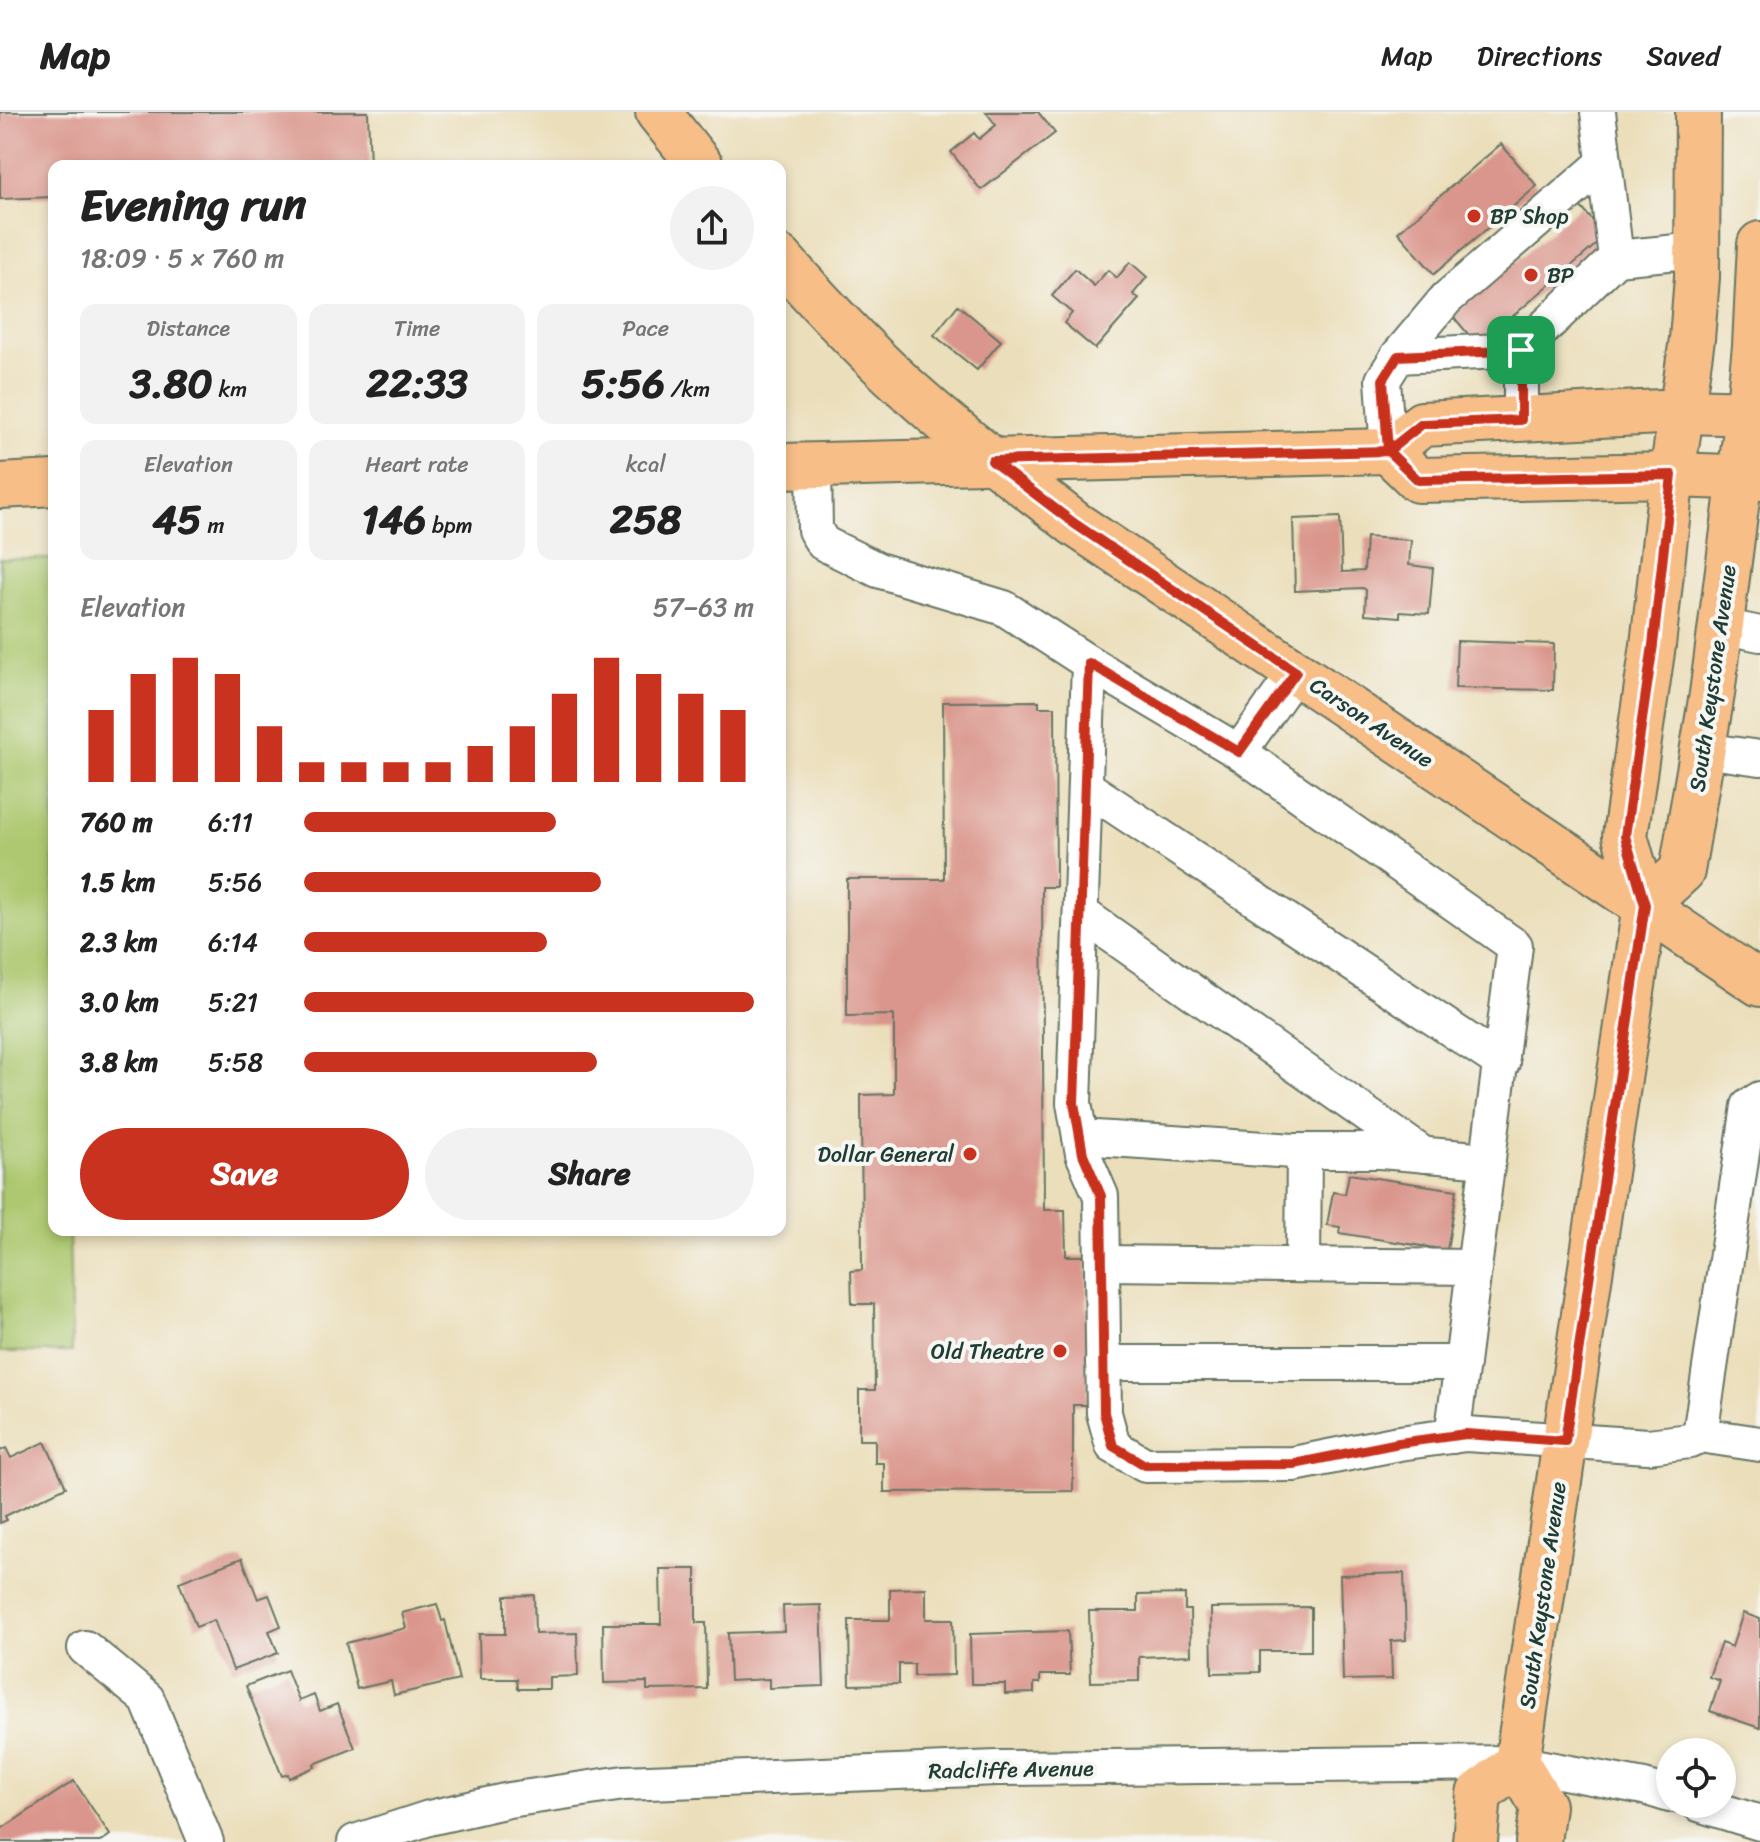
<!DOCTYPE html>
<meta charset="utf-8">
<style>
body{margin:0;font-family:Sriracha,sans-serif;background:#f2f2f2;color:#222;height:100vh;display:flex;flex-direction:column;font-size:30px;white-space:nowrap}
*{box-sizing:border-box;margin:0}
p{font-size:26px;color:#767676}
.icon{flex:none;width:44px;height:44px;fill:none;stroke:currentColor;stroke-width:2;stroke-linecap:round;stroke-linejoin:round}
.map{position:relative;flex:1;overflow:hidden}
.drawer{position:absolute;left:48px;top:48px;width:738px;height:1076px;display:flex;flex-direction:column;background:#fff;border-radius:16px;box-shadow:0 4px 12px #0003}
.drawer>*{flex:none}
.buttons{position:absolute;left:1656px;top:1626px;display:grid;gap:16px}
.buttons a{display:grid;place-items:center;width:80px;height:80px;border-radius:50%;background:#fff;box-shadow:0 4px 12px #0003;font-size:40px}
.pin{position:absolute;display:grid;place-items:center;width:68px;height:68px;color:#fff;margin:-34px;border-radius:16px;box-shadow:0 4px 12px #0006}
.round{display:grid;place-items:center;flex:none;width:84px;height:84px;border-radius:42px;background:#f2f2f2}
.head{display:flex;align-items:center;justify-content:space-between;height:136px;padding:0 32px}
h1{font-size:44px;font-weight:700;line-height:60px}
.stats{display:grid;grid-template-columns:repeat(3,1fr);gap:12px;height:136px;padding:8px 32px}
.stats div{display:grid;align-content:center;border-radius:16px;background:#f2f2f2;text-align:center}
.stats b{font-size:40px;font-weight:700}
.stats small{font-size:22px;font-weight:400}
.stats p{font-size:22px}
.chart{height:224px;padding:16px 32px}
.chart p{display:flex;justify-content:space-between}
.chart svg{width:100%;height:144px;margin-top:8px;stroke:#c8321e;stroke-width:6}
.primary-button{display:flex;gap:16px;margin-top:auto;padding:16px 32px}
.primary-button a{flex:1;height:92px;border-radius:48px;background:#c8321e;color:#fff;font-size:32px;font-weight:700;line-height:92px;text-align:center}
.primary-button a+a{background:#f2f2f2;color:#222}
ul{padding:0 32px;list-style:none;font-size:26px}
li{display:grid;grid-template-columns:128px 96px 1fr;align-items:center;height:60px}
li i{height:20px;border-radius:10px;background:#c8321e}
header{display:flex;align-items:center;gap:48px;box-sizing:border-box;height:112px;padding:0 40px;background:#fff;border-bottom:2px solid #e0e0e0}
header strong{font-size:38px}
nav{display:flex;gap:44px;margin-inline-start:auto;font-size:28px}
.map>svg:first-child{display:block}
.green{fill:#adc86f;stroke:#668252;stroke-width:2}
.building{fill:#da968c}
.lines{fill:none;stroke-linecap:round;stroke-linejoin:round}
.minor-casing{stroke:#667563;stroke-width:38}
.major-casing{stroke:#667563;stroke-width:48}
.minor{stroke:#fff;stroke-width:34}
.major{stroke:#f7be88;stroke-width:44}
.route-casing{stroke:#fff;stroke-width:16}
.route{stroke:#c8321e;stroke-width:10}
.poi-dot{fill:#c8321e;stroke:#f6f6f2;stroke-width:3}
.labels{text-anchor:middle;stroke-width:8;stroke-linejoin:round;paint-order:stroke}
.poi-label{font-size:22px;fill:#1f3d34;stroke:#f6f6f2;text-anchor:start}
.street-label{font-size:22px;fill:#1f3d34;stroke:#f6f6f2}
</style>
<header>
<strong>Map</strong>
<nav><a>Map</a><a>Directions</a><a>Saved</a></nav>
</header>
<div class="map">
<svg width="1760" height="1730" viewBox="0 0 1760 1730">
<rect width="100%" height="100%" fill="#f6f6f2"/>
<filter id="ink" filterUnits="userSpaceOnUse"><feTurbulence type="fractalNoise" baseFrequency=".0125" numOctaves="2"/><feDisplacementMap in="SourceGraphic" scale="16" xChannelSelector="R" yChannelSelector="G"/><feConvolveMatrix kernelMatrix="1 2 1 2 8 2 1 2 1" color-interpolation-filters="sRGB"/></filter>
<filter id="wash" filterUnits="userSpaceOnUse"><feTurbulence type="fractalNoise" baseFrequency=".006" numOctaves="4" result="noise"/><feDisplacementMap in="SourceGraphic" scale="32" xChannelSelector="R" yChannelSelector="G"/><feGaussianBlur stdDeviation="1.8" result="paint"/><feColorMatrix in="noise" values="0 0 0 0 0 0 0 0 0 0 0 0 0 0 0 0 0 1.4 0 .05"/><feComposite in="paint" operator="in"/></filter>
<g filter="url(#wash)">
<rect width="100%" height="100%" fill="#ebdeba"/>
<polygon class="green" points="0,447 54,447 54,1118 69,1118 72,1240 0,1240"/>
<g id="blocks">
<g class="building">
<polygon points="0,0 368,0 370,54 54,54 54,85 0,87"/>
<polygon points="986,0 1038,0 1055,21 981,78 951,40 974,21 979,27 996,13"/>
<polygon points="1501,32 1537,74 1434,162 1398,120"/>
<polygon points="1580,94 1606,124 1478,234 1453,204"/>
<polygon points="1130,150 1147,165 1133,182 1139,187 1095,237 1064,211 1072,201 1052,184 1075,157 1094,174 1108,158 1117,166"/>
<polygon points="958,193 1001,229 977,258 934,223"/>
<polygon points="1340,405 1342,460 1364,459 1366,425 1411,428 1409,453 1433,456 1429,502 1400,500 1400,505 1365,502 1366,478 1363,476 1295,479 1293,407"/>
<polygon points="1457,529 1554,532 1553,578 1455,576"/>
<polygon points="1039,589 1039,595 1055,595 1056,775 1042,775 1044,1098 1065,1098 1066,1144 1087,1144 1088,1293 1073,1293 1073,1379 884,1380 884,1351 875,1351 875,1328 859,1328 859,1278 875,1278 874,1192 852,1192 851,1159 862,1158 861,983 894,982 894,903 847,904 847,767 944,767 943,590"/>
<polygon points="1349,1062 1457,1078 1447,1138 1339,1121 1340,1115 1327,1113 1333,1080 1345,1082"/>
<polygon points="45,1330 66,1375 5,1404 7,1408 0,1411 0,1339 6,1336 11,1346"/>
<polygon points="242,1446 258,1487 269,1483 281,1514 269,1519 278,1541 233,1558 214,1508 196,1515 179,1470"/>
<polygon points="660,1457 696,1457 696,1511 706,1511 707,1577 647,1578 647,1570 604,1571 603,1512 661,1512"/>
<polygon points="1404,1461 1406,1528 1391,1529 1392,1567 1343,1568 1340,1463"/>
<polygon points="926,1476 926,1507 953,1507 954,1563 914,1564 914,1552 899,1552 899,1572 850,1573 849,1508 890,1508 890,1477"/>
<polygon points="1185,1482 1185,1498 1190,1498 1191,1543 1139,1545 1139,1569 1091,1570 1089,1499 1138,1499 1138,1483"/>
<polygon points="534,1483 535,1522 577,1521 578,1564 549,1565 549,1577 518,1577 517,1567 480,1567 479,1522 505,1522 505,1484"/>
<polygon points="437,1492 442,1509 445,1508 459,1568 394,1583 391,1569 357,1577 346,1531 406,1516 402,1501"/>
<polygon points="821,1493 824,1574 769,1576 769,1567 730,1569 728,1521 784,1519 783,1494"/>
<polygon points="1311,1495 1311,1539 1260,1539 1260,1560 1212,1561 1211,1496"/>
<polygon points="1743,1501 1760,1507 1760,1616 1710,1599 1720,1569 1709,1565 1721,1531 1732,1535"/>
<polygon points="1068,1519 1070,1563 1040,1563 1040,1571 1034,1571 1034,1581 1005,1582 1005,1572 971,1572 970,1522"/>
<polygon points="287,1558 299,1589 314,1583 320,1599 337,1592 355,1636 314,1652 315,1655 289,1666 288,1662 282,1664 246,1574"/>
<polygon points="74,1669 110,1723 100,1730 0,1730 0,1718"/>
</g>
</g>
</g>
<g filter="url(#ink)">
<use href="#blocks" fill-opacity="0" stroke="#667563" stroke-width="2"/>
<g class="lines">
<defs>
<g id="minor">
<polyline points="1616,146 1698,138"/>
<polyline points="1521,238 1521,308"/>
<polyline points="1398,244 1446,187 1604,51"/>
<polyline points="1388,339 1383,268 1398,244 1521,238 1616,146 1598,0"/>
<polyline points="814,353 815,418 823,431 878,458 1004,496 1089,551 1074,991 1083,1042 1101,1084 1104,1301 1113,1334 1145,1353 1294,1352 1399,1331 1466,1322 1648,1334 1690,1329 1700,1323 1749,994 1760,987"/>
<polyline points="1721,514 1760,522"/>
<polyline points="1089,551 1239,640 1515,834 1462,1251"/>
<polyline points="1702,638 1760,646"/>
<polyline points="1239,640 1296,560"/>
<polyline points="1086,675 1502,951"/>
<polyline points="1082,802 1424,1043"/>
<polyline points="1080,1025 1294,1039 1380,1039 1488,1048"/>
<polyline points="1102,1151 1474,1155"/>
<polyline points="1303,1153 1304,1039"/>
<polyline points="1103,1251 1462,1251 1452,1324"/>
<polyline points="1700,1323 1760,1332"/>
<polyline points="85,1536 147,1587 206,1730"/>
<polyline points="1699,1692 1760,1711"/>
<polyline points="355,1730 429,1706 509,1688 624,1671 997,1656 1517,1651 1644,1675 1670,1683"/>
</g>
<g id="major">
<polyline points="658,0 701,54"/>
<path d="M780 146C824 196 871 246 922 290 971 334 1024 372 1075 412L1760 872"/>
<polyline points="1388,339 1418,368 1672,363 1760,366"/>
<polyline points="780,354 1388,339 1422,312 1681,299 1760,301"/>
<polyline points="0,374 54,371"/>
<polyline points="1645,793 1682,759 1712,582 1748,302 1755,234 1760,132"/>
<polyline points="1475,1730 1479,1682 1517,1651"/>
<polyline points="1538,1730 1543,1694 1517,1651 1645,793 1625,724 1653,533 1672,363 1692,227 1697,165 1698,0"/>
</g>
</defs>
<use href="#minor" class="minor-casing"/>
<use href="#major" class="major-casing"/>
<use href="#minor" class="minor"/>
<use href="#major" class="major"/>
</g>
</g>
<g class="lines" filter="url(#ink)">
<defs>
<polyline id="route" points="1521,238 1521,308 1422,312 1388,339 992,349 1075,412 1296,560 1239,640 1089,551 1074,991 1083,1042 1101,1084 1104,1301 1113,1334 1145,1353 1294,1352 1399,1331 1466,1322 1565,1329 1645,793 1625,724 1653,533 1672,363 1418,368 1388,339 1383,268 1398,244 1521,238"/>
</defs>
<use href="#route" class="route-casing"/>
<use href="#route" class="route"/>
</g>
<g class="poi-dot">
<circle cx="1474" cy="104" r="8"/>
<circle cx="1531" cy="163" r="8"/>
<circle cx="970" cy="1042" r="8"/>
<circle cx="1060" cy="1239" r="8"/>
</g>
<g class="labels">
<g class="poi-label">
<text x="1490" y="112">BP Shop</text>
<text x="1547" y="171">BP</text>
<text x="954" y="1050" text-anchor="end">Dollar General</text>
<text x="1044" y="1247" text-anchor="end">Old Theatre</text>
</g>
<g class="street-label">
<text transform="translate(1712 566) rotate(-82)" y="8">South Keystone Avenue</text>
<text transform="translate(1372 610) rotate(34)" y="8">Carson Avenue</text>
<text transform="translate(1542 1483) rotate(-82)" y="8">South Keystone Avenue</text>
<text transform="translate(1011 1657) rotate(-1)" y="8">Radcliffe Avenue</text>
</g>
</g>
</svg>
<div class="buttons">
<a><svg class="icon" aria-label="locate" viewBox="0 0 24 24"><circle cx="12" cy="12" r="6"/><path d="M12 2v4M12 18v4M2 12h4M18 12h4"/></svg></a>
</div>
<div class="pin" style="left:1521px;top:238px;background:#1e9e55"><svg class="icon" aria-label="arrive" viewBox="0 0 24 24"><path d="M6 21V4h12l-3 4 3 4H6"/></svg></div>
<section class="drawer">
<div class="head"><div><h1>Evening run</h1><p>18:09 · 5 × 760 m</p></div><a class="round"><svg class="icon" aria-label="share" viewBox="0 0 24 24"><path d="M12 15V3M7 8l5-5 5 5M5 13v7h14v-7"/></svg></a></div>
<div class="stats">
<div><p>Distance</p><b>3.80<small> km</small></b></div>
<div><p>Time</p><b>22:33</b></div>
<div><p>Pace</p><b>5:56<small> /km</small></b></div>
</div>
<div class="stats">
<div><p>Elevation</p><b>45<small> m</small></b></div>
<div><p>Heart rate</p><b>146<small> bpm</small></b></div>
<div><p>kcal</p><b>258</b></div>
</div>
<div class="chart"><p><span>Elevation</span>57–63 m</p>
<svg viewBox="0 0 160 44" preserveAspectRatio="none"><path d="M5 44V22M15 44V11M25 44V6M35 44V11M45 44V27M55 44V38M65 44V38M75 44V38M85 44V38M95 44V33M105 44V27M115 44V17M125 44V6M135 44V11M145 44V17M155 44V22"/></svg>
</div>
<ul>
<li><b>760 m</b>6:11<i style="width:56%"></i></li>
<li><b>1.5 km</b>5:56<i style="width:66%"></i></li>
<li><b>2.3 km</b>6:14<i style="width:54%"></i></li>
<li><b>3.0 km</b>5:21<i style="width:100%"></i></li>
<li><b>3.8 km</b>5:58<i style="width:65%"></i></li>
</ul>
<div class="primary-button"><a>Save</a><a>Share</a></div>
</section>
</div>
